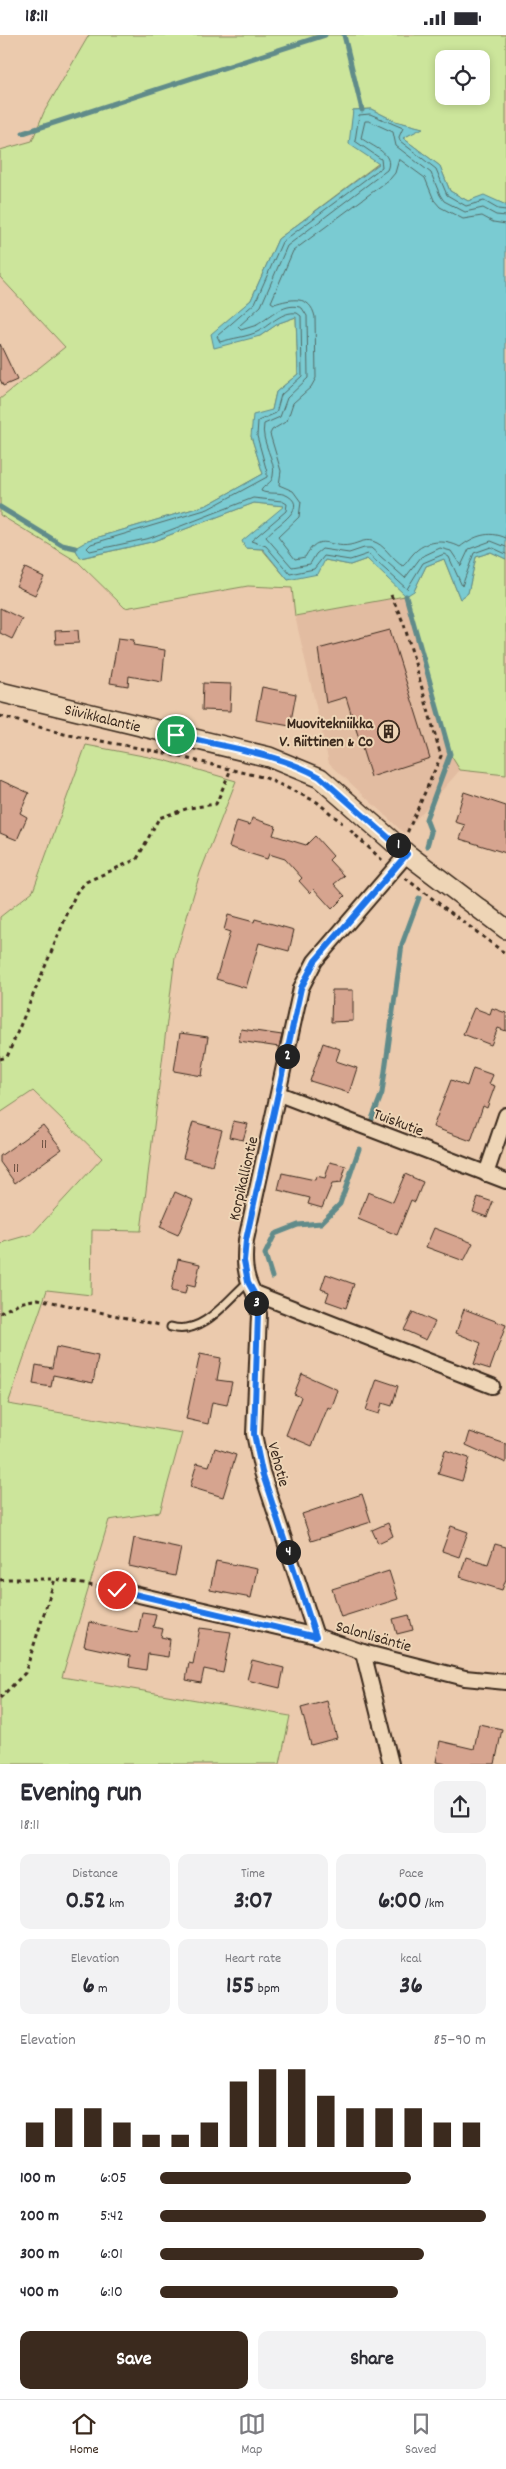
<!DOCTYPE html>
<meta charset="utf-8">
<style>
body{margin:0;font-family:Dekko,sans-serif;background:#f2f2f3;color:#2b2b33;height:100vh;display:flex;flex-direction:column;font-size:19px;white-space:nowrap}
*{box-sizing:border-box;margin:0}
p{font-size:16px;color:#7c7c81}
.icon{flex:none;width:28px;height:28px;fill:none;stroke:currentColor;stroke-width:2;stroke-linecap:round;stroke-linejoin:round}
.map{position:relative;height:1729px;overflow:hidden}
.side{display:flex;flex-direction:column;background:#fff;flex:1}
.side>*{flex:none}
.fabs{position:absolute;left:435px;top:15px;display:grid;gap:10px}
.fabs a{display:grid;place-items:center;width:55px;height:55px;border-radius:10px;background:#fff;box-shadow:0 2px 8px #0003;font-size:25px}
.pin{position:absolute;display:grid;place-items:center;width:42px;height:42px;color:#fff;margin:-21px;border:2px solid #fff;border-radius:50%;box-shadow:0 1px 5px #0007}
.km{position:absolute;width:25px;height:25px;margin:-12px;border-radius:50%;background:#222;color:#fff;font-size:14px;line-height:25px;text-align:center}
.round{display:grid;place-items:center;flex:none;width:52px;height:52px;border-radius:10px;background:#f2f2f3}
.headline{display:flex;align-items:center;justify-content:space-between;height:85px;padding:0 20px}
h1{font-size:28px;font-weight:800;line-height:38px}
.stats{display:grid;grid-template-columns:repeat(3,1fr);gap:8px;height:85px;padding:5px 20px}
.stats div{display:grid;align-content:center;border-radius:10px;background:#f2f2f3;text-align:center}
.stats b{font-size:25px;font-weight:800}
.stats small{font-size:14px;font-weight:400}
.stats p{font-size:14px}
.chart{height:140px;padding:10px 20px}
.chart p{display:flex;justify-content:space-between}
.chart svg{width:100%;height:90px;margin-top:5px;stroke:#3b2a1e;stroke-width:6}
.action{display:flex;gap:10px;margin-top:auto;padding:10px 20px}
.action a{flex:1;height:58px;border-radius:10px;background:#3b2a1e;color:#fff;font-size:20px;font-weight:800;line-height:58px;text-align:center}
.action a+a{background:#f2f2f3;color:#2b2b33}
ul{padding:0 20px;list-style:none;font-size:16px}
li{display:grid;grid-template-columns:80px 60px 1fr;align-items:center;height:38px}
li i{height:12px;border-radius:6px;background:#3b2a1e}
.status{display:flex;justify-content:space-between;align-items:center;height:35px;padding:0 25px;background:#fff;direction:ltr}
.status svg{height:14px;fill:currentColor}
.menu{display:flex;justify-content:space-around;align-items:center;height:70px;border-top:1px solid #e1e1e2;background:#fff;font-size:14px;color:#7c7c81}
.menu a{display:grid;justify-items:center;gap:2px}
.menu .on{color:#3b2a1e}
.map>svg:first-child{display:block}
.built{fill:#e2bca1}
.green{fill:#cce59b;stroke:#84885c;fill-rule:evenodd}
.water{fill:#7acbd2;stroke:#618b8a}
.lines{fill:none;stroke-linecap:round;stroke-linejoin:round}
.shore{stroke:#546a66;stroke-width:1}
.stream{stroke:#618b8a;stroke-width:5}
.building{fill:#d6a48f;stroke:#3b2a1e}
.service-casing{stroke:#3b2a1e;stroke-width:11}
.minor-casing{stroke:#3b2a1e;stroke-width:18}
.secondary-casing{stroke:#3b2a1e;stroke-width:22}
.path{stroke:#3b2a1e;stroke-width:3;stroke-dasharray:4 4;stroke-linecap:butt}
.service{stroke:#eed5b6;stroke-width:7}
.minor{stroke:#eed5b6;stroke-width:14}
.secondary{stroke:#eed5b6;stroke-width:19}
.route-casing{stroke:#fff;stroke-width:10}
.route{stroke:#1a73e8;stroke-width:6}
.labels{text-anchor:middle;stroke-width:4;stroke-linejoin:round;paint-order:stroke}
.number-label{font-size:14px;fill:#62483a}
.street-label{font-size:16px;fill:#3b2a1e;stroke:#eed5b6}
.poi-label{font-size:16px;font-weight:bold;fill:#3b2a1e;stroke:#eed5b6;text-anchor:end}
</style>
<div class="status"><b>18:11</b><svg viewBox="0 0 49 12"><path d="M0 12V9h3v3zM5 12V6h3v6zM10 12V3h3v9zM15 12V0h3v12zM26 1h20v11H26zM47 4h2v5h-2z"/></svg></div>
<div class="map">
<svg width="506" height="1729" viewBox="0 0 506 1729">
<rect width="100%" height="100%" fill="#ebcaad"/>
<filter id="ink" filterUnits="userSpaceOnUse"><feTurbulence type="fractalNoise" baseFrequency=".02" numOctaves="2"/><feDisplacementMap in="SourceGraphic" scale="10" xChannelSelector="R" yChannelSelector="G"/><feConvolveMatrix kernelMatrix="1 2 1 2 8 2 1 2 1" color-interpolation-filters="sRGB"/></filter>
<g filter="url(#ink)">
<polygon class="built" points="406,561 450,719 460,735 404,798 329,728 295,581"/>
<g class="green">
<path d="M89 0H506V170L484 161 468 166 450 156 440 131 403 103 422 93 395 86 371 74 353 75 352 90 379 128 278 204 251 265 211 300 260 301 279 288 296 282 298 339 276 357 272 375 251 401 263 439 207 470 89 505 75 514 81 523 151 507 254 468 285 471 245 513 262 514 288 545 325 525 350 530 367 524 414 556 426 531 444 524 460 564 468 558 476 522 491 517 506 524V740L460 735 450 719 405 561 295 581 292 553 248 551 125 573 78 527 0 480V364L65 312 0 242V115L32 106 44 77ZM444 24H481V61H444Z"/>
<polygon points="86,710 164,725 236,746 200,838 175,922 141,1196 92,1195 91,1260 47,1255 8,1369 182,1398 160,1477 109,1485 62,1642 290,1681 280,1729 0,1729 0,1211 4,1207 32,1199 102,1123 33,1056 0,1078 0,882 33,856"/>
</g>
<polygon class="water" points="371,74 395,86 423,93 403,103 440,131 450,156 468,166 484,160 506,170 506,524 491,517 476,522 468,558 460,564 444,524 426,531 414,556 406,561 367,524 350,530 325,525 318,539 288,545 263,514 245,513 242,506 284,471 254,468 151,507 80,523 75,513 89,505 207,470 263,439 251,401 253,380 272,375 276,357 298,339 296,282 279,288 260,301 214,313 211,299 251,265 278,204 379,129 349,109 353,75"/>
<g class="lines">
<g class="shore">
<path d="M506 175 498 174 484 166 466 171 447 160 436 134 400 106 399 102 403 93 370 79 359 80 355 106 381 124 382 132 282 207 255 268 217 301 220 307C232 303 248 302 259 296 271 289 282 276 297 278L301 281 302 341 281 360 276 378 258 386 257 401 267 437V442L208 474 91 509 87 513 90 516 150 503 253 463 282 466 287 469 286 476 251 506 266 511 290 539 314 534 324 521 350 525 368 519 407 554 423 528 444 519 449 522 462 551 474 518 491 512 506 519"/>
<path d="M506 181 496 180 483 173 465 177 444 166 440 160 431 138 396 111 393 97 369 86H365L361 103C372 112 395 118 387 135L287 211 261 271 238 292 241 295C246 293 252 292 257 290 270 282 286 266 302 273L307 281 308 343 287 363 280 382 264 389C260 408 277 426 273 441 272 449 263 450 261 456 268 460 280 456 288 461 310 474 271 493 266 502L292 532 310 529 316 519 322 514 349 518 364 513H371L405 543 421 522 440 513 451 516 461 531 469 514 491 506 506 512"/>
<path d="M506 189 493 187 482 181 463 184 440 172 434 165 425 143 399 124 395 138 390 144 293 216 271 267 274 269C291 264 310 259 315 282L316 343 311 352 293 368 287 386 272 395 270 399 281 436 279 450 293 456 301 467 299 482 278 502 295 524 305 522C320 495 329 514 350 510 360 508 366 502 377 508 387 513 393 526 403 531 407 528 409 523 413 519 425 505 445 504 460 512 474 501 489 495 506 503"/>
</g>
<g class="stream">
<polyline points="344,0 362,75"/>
<polyline points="23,98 325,0"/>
<polyline points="0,472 62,510 75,513"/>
<polyline points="406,561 450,719 426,784 431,797 427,811"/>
<polyline points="372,1084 382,1058 402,909 419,863"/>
<polyline points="272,1242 265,1219 275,1199 298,1190 321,1188 340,1169 359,1114"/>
</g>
</g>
<g class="building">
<polygon points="0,309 17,345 3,351 0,344"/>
<polygon points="25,533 44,542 35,560 16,551"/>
<polygon points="0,573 22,584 12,604 0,598"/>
<polygon points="78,595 79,608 56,609 55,596"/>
<polygon points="390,595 430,723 371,742 346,662 326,668 318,614"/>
<polygon points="118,603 134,605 133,610 165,615 162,647 129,641 128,651 110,648"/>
<polygon points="203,648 231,649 230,676 202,675"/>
<polygon points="262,652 296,659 290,691 256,685"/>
<polygon points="0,745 29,758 20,778 27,782 17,805 0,798"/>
<polygon points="464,757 506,771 506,818 460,804 465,790 455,787"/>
<polygon points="252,783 276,791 273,800 306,810 315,801 333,821 329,825 344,841 334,849 345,861 332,874 314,854 310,858 299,846 302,843 285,824 269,819 267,824 229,812 237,786 250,790"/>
<polygon points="228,880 254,887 255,884 294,895 289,916 259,908 246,953 216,944 230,897 224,895"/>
<polygon points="332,955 353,955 353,986 331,987"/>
<polygon points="474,973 490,979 492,973 506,978 506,996 498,993 491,1010 463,999"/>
<polygon points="241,994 282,1000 279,1012 239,1006"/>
<polygon points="180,998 208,1002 202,1041 174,1036"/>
<polygon points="323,1008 340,1014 336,1026 357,1033 349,1058 310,1046"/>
<polygon points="473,1033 493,1040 489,1049 495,1051 487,1073 483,1071 471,1106 433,1092 451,1045 467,1051"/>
<polygon points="233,1086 248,1089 243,1105 229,1102"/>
<polygon points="193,1087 222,1095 212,1131 183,1123"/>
<polygon points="43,1090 62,1114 15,1148 0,1127 0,1121"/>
<polygon points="330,1127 346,1131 341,1148 332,1149 322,1173 308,1169 310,1163 278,1155 282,1138 315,1145 316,1141 325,1143"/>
<polygon points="405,1139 423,1147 415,1167 411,1165 397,1200 358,1184 368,1157 393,1167"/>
<polygon points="175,1157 193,1165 178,1200 160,1192"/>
<polygon points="478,1162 493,1167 487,1182 473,1177"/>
<polygon points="434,1193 473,1208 464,1226 426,1212"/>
<polygon points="178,1224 200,1229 195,1252 187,1250 185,1259 171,1256"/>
<polygon points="326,1239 354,1249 346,1273 326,1266 329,1257 321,1254"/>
<polygon points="464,1274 506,1290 490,1334 474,1329 481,1308 456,1298"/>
<polygon points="413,1277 435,1287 426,1305 404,1295"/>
<polygon points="56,1312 98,1321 93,1348 53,1340 51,1352 33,1349 36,1330 52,1333"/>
<polygon points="200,1319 221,1323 217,1345 232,1347 227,1370 212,1367 208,1389 186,1384"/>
<polygon points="302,1339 338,1355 331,1374 328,1372 312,1411 286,1400 301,1362 294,1359"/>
<polygon points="377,1344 398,1351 392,1371 382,1368 379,1379 366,1375"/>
<polygon points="470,1397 506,1409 506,1428 466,1410"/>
<polygon points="215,1413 236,1420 223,1462 190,1452 197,1428 209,1431"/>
<polygon points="445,1415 469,1423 462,1446 438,1439"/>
<polygon points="362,1459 371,1487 311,1506 302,1479"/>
<polygon points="388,1488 393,1501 378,1508 372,1495"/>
<polygon points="451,1491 468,1497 459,1522 442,1516"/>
<polygon points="134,1503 181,1513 175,1541 129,1531"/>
<polygon points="495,1509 506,1512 506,1544 502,1555 460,1542 466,1522 488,1529"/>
<polygon points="216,1526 257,1534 251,1563 210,1555"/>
<polygon points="389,1536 398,1564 341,1582 332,1554"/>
<polygon points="142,1577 156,1579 153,1592 163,1594 161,1602 170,1604 168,1622 148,1619 146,1635 129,1632 130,1621 84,1611 89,1587 138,1598"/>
<polygon points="409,1580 413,1595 397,1599 393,1584"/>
<polygon points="200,1593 231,1597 223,1638 204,1634 201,1648 186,1645 189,1628 193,1629"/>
<polygon points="252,1625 284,1633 280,1653 247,1645"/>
<polygon points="327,1666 337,1703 311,1710 301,1673"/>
<polygon points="479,1689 502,1694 495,1729 447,1729 436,1727 440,1706 474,1714"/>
</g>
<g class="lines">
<defs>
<path id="service" d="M171 1292C202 1301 227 1266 248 1247"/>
<g id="minor">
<path d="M407 819 315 926 301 953 246 1205C244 1225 244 1240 254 1258L492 1351"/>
<polyline points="279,1059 506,1146"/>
<polyline points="486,1139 506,1080"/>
<polyline points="254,1258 259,1279 254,1399 262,1437 316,1601"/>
<polyline points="117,1555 316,1601 363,1617 465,1643 506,1647"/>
<polyline points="363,1617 391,1729"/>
</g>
<g id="secondary">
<path id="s1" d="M0 657 269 722 320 743 407 819 506 894"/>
</g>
</defs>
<use href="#service" class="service-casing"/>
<use href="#minor" class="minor-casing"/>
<use href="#secondary" class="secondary-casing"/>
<g class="path">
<polyline points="391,560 404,589 441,721 407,798"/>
<polyline points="0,681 64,699 165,718 266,743 317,767 342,788"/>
<polyline points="350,795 382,825"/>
<polyline points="405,843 506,919"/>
<polyline points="0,1024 7,1022 76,858 86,847 137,824 159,783 189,773 216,769 231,734"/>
<polyline points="0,1278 19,1268 38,1264 160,1290"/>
<polyline points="0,1545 8,1544 55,1544"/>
<polyline points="0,1663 25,1638 55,1544 105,1553"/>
</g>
<use href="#service" class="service"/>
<use href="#minor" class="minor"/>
<use href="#secondary" class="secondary"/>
</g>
</g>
<g class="lines" filter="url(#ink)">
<defs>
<path id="route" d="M117 1555 316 1602 262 1437 254 1399 258 1279 254 1258 248 1247 244 1226 246 1205 301 953 315 926 407 819 320 742C277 718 223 712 176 700"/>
</defs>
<use href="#route" class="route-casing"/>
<use href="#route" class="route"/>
</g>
<defs>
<symbol id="building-ring" viewBox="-11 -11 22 22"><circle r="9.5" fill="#eed5b6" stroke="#3b2a1e" stroke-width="1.5"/><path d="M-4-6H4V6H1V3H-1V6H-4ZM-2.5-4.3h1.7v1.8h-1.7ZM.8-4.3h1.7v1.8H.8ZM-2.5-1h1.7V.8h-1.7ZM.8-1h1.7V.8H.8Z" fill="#3b2a1e"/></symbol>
</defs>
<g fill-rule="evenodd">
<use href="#building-ring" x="376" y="684" width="25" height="25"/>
</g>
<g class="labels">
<g class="number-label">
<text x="44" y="1113">11</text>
<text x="16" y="1137">11</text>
</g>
<g class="street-label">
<text dy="6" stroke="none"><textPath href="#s1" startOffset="106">Siivikkalantie</textPath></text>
<text transform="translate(399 1086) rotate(21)" y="6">Tuiskutie</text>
<text transform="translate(242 1143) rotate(-77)" y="6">Korpikalliontie</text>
<text transform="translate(280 1429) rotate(75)" y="6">Vehotie</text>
<text transform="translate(374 1600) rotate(16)" y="6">Salonlisäntie</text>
</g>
<g class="poi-label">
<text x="373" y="693">Muovitekniikka<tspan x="373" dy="18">V. Riittinen &amp; Co</tspan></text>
</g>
</g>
</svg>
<div class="fabs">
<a><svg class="icon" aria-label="locate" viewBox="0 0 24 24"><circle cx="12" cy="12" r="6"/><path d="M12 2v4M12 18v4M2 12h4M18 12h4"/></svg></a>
</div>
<div class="pin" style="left:176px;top:700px;background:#1e9e55"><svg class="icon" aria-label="arrive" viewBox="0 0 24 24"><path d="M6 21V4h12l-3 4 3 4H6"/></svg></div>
<div class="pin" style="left:117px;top:1555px;background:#d93025"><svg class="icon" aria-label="check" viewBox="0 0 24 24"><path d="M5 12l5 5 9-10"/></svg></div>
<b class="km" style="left:398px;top:810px">1</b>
<b class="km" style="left:287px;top:1021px">2</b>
<b class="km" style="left:256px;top:1268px">3</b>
<b class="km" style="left:288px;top:1517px">4</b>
</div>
<section class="side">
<div class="headline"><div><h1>Evening run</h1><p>18:11</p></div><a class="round"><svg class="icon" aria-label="share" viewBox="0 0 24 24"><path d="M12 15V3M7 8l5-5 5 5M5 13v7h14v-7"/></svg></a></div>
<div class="stats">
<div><p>Distance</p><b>0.52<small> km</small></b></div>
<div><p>Time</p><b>3:07</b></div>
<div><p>Pace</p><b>6:00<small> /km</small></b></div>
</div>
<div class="stats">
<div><p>Elevation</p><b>6<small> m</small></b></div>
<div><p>Heart rate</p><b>155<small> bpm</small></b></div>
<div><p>kcal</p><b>36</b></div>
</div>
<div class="chart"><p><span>Elevation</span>85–90 m</p>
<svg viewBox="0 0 160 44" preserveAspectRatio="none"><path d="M5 44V32M15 44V25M25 44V25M35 44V32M45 44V38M55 44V38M65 44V32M75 44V12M85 44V6M95 44V6M105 44V19M115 44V25M125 44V25M135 44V25M145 44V32M155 44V32"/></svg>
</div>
<ul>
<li><b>100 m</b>6:05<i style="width:77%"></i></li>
<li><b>200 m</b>5:42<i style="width:100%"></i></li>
<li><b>300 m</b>6:01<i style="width:81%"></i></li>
<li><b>400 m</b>6:10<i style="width:73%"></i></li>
</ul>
<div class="action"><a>Save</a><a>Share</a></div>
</section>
<nav class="menu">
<a class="on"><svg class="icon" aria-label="home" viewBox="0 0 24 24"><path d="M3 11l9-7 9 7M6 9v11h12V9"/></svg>Home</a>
<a><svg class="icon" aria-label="map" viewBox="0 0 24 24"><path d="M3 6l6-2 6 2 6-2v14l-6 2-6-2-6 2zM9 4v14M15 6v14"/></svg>Map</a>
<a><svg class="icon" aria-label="saved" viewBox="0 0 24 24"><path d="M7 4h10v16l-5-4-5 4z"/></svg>Saved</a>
</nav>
